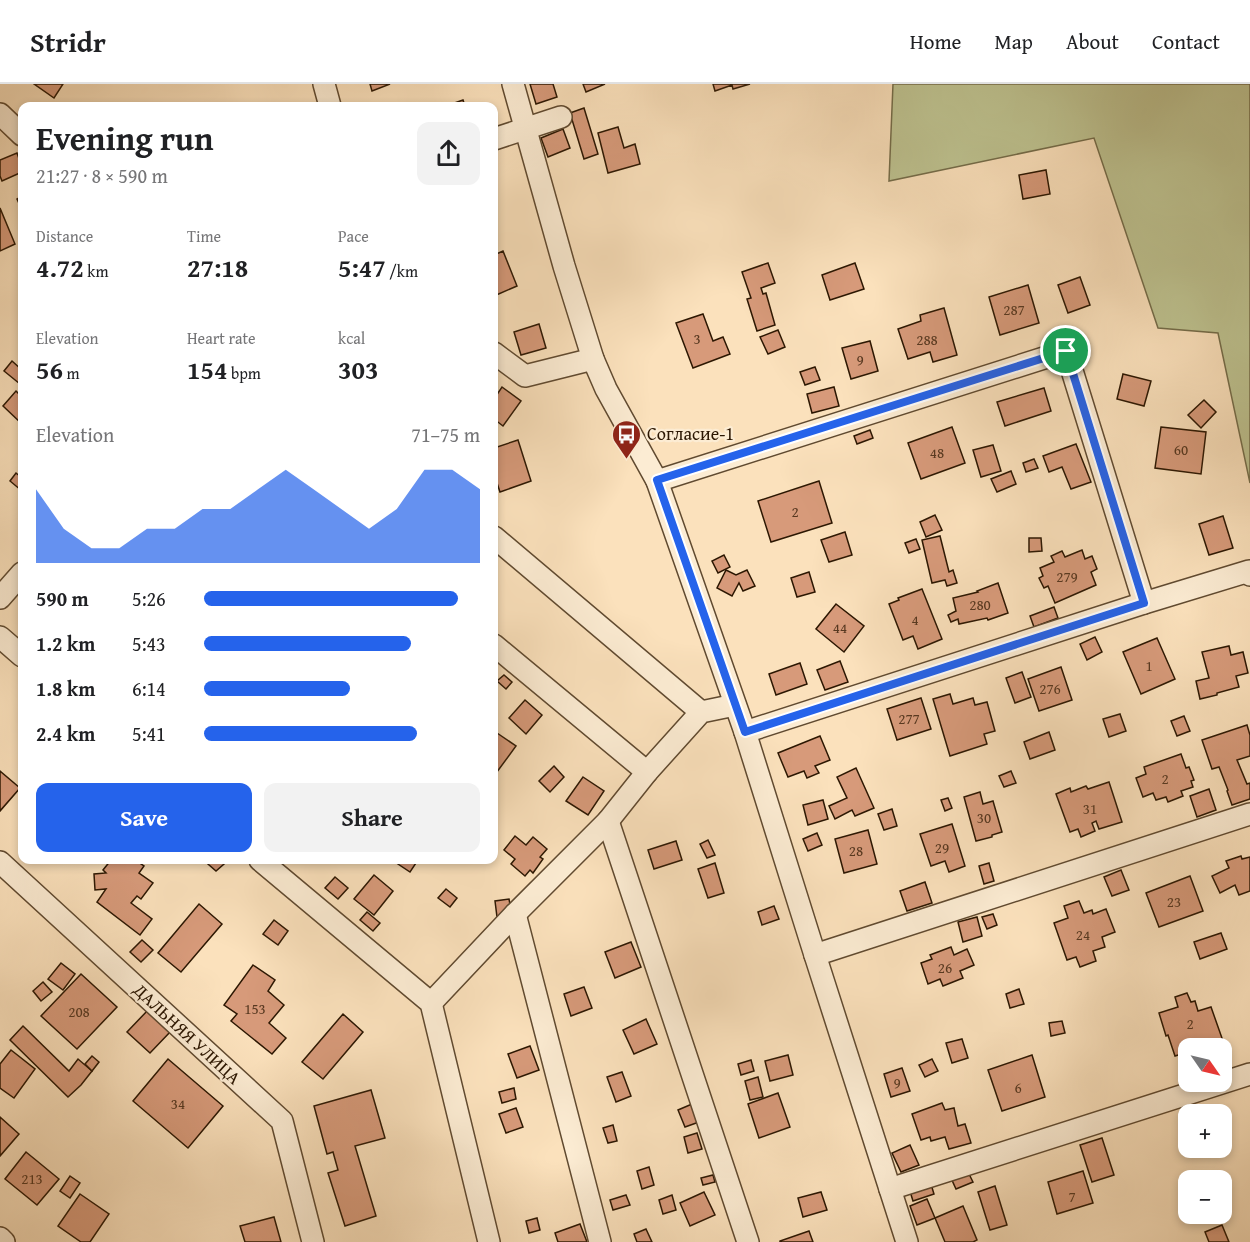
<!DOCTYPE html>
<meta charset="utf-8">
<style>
body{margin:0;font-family:"Gentium Book Plus",serif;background:#f2f2f2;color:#202124;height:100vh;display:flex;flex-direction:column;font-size:22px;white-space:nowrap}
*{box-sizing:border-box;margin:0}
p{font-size:20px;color:#757577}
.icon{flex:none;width:33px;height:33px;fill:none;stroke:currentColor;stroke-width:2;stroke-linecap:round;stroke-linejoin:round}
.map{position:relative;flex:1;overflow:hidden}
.details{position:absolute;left:18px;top:18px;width:480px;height:762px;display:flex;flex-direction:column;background:#fff;border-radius:12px;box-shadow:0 3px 9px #0003}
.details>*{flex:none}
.needle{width:39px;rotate:124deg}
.buttons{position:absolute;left:1178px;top:954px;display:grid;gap:12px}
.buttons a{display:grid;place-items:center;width:54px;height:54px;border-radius:12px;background:#fff;box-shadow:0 3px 9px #0003;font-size:30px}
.pin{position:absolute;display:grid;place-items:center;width:51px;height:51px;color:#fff;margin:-26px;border:3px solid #fff;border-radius:50%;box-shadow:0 2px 6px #0007}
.round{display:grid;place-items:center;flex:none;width:63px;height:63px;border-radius:12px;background:#f2f2f2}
.headline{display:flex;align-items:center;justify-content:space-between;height:102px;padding:0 18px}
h1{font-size:33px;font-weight:700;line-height:45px}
.metrics{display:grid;grid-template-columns:repeat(3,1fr);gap:9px;height:102px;padding:6px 18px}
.metrics div{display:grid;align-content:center}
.metrics b{font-size:26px;font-weight:700}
.metrics small{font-size:16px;font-weight:400}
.metrics p{font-size:16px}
.chart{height:168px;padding:12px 18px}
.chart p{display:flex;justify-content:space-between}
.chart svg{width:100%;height:108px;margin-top:6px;fill:#2563eb;opacity:.7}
.cta{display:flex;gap:12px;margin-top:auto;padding:12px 18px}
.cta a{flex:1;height:69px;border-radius:12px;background:#2563eb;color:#fff;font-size:24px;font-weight:700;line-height:69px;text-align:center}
.cta a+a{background:#f2f2f2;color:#202124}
ul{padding:0 18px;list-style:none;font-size:20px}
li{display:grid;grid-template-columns:96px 72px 1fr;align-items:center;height:45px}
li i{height:15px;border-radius:8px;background:#2563eb}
header{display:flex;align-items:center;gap:36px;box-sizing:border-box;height:84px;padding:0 30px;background:#fff;border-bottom:2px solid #e0e0e0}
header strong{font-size:28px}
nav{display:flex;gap:33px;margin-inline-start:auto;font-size:21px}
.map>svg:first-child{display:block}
.green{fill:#bec391;stroke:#756d4a;stroke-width:1.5}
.building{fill:#d79a7a;stroke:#2c1702;stroke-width:1.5}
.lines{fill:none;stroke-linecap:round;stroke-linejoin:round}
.minor-casing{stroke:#604a30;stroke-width:24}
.minor{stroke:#fcecd3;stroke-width:21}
.route-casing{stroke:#fff;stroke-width:12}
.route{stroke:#2563eb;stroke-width:8}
.labels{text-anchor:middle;stroke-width:4.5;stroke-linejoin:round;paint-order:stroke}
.number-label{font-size:15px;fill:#573820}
.poi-label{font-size:18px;fill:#2c1702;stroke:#fcecd3;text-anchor:start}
.street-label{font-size:18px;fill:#2c1702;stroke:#fcecd3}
</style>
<header>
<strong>Stridr</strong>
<nav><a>Home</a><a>Map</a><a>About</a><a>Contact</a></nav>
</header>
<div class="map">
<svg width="1250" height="1158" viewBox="0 0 1250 1158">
<rect width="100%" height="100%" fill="#fbe1bc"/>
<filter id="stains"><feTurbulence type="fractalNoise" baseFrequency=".00333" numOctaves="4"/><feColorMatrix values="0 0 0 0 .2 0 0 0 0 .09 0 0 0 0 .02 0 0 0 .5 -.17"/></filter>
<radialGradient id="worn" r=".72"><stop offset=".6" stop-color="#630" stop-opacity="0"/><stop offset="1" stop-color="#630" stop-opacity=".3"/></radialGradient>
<polygon class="green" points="893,0 1250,0 1250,399 1218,249 1158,244 1094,54 889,97"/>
<g class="building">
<polygon points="34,0 63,0 54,14"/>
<polygon points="370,0 390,0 372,7"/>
<polygon points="530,0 553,0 557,13 536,20"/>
<polygon points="583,0 605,0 586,8"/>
<polygon points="713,0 750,0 733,5 732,1 715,7"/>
<polygon points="463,16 465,22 446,22"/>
<polygon points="584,24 598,70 584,75 570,29"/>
<polygon points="618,43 624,64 635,60 640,80 608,89 598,49"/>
<polygon points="563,45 570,64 548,73 541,54"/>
<polygon points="17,69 22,83 22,88 2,97 0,92 0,76"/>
<polygon points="1046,86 1050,110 1023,115 1019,91"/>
<polygon points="22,112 22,126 17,115"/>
<polygon points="0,124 15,160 0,167"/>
<polygon points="503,167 517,202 494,212 494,171"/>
<polygon points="768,179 775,199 761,204 763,210 766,209 775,241 757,247 747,215 751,214 742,188"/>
<polygon points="855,179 864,205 830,216 822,191"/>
<polygon points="1080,193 1090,221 1068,229 1058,201"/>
<polygon points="1028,201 1039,239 1000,251 989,213"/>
<polygon points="944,224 957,271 933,278 930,268 908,275 898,245 921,237 920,231"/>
<polygon points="703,230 713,257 723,253 730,270 693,284 676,239"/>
<polygon points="539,240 546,264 521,271 514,248"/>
<polygon points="778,246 785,263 768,270 760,253"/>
<polygon points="870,257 878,287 851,295 842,264"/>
<polygon points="12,277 22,286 22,297 20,300 4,287"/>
<polygon points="815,283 820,296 805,301 800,288"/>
<polygon points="1123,290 1151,297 1144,322 1117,315"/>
<polygon points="502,303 521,317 503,342 494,335 494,315"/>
<polygon points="834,303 839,322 812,329 807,310"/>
<polygon points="1044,304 1051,327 1005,342 997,318"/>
<polygon points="16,307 22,313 22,340 3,322"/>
<polygon points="1204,316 1216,328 1201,344 1188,331"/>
<polygon points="952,343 965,379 921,395 908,359"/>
<polygon points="1161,343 1206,348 1201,390 1155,384"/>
<polygon points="870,346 873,354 857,360 854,352"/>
<polygon points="518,356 531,397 500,408 494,390 494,364"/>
<polygon points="1076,360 1091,398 1071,405 1062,383 1049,388 1043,372"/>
<polygon points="993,361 1001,387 981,393 973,366"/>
<polygon points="1034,375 1038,384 1026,388 1023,379"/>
<polygon points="1011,387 1016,400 997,408 991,395"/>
<polygon points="16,389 22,394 22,407 10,397"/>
<polygon points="819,397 832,439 771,458 758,417"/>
<polygon points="935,431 942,446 926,453 920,438"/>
<polygon points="1223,432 1233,464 1209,471 1199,440"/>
<polygon points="845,448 852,471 829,478 821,456"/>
<polygon points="940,452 949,488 953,486 957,499 947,502 945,496 932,499 922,456"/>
<polygon points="1029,454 1041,454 1042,467 1029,468"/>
<polygon points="916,455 920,465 909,469 905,459"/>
<polygon points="1082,466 1085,475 1092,472 1097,485 1091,488 1096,501 1055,519 1048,502 1044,504 1039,494 1043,492 1040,484 1054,478 1051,472 1062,467 1065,473"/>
<polygon points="724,471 730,483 718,489 712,477"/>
<polygon points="726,486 736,491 747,486 755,502 743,507 739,499 732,512 717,504"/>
<polygon points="809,488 815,508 797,513 791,494"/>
<polygon points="998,499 1008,529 988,536 987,534 959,540 958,535 951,538 948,531 956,527 953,514 978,508 977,507"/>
<polygon points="922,505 942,555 918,565 913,552 903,556 889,520 899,516 898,514"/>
<polygon points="836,520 864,542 844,568 816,545"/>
<polygon points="1054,523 1058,534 1034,543 1030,532"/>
<polygon points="1095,553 1102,568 1087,576 1080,560"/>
<polygon points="1157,554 1175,595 1141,610 1123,568"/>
<polygon points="1229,562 1231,571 1243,568 1248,589 1236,592 1239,603 1217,609 1217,611 1200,615 1196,597 1209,594 1202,568"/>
<polygon points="840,577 848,598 825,606 817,586"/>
<polygon points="800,579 807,600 776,611 769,590"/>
<polygon points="1061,583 1072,616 1039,627 1028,595"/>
<polygon points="1022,588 1031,613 1015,619 1006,594"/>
<polygon points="504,591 512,598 506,605 497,597"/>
<polygon points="950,610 953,620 973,614 975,621 987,618 995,647 984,650 987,660 950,672 933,615"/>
<polygon points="921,614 931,645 897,656 887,625"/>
<polygon points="525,616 542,631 526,650 509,634"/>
<polygon points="1120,630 1126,647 1109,653 1103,635"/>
<polygon points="1184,632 1190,647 1177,652 1171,637"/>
<polygon points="1247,641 1250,651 1250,672 1237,676 1247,700 1250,699 1250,715 1232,721 1227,707 1228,706 1219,683 1212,685 1202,656"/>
<polygon points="1049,648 1055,666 1030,675 1024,658"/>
<polygon points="497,649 516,662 494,692 494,654"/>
<polygon points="820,652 830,676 815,682 819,689 807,694 804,687 788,693 778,669"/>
<polygon points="1181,670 1186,684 1189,683 1194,696 1191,697 1193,703 1181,707 1183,712 1168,718 1166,713 1156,716 1153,709 1143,713 1136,694 1146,690 1144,683"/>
<polygon points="554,682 564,693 550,708 539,697"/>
<polygon points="856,684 874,724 855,732 852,726 835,735 829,722 847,714 837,693"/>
<polygon points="0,687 20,704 0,727"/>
<polygon points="1011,687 1016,699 1004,703 999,692"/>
<polygon points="583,693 604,707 588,731 566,717"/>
<polygon points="1109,698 1122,738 1099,745 1096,737 1092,739 1095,747 1081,753 1078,745 1070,748 1056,710 1070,704 1071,708 1086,702 1088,705"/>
<polygon points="1209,705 1216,726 1197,733 1190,712"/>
<polygon points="980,708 983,720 993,717 1002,748 992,751 992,753 976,757 964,713"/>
<polygon points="948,714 952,724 945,727 941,716"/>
<polygon points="823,716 828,735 808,741 803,721"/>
<polygon points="892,725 897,742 884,746 878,730"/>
<polygon points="952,740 965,782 949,788 945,777 931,782 920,750"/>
<polygon points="868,746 877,780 844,789 835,755"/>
<polygon points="817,749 822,761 808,767 803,755"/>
<polygon points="515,752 526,761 533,753 547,765 540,773 543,775 533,789 530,786 525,792 511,780 515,775 504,766"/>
<polygon points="708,756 715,771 707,774 700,760"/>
<polygon points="676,757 682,776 654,785 648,766"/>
<polygon points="1241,772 1242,775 1250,773 1250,807 1239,811 1235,801 1220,809 1212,792 1229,784 1226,777"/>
<polygon points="111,776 121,776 125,778 126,776 135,776 144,782 139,789 153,799 141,815 137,812 131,819 152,835 140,851 97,818 106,805 95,806 94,790 106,789 103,786"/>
<polygon points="213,776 219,776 224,780 216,787 208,780"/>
<polygon points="392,776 418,776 410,788"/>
<polygon points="715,779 724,809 708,814 698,785"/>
<polygon points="989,779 994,797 984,800 979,782"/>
<polygon points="1121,786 1129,806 1112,812 1104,793"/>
<polygon points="374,791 393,807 374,831 354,815"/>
<polygon points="1190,792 1203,827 1159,843 1146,809"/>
<polygon points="335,793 348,804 338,815 325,804"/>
<polygon points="925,798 932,819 907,827 900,807"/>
<polygon points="446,805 457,814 450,823 438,814"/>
<polygon points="509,815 512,831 497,833 495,817"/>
<polygon points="1079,817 1084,829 1092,826 1093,830 1106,825 1115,848 1102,853 1105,863 1093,867 1096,877 1080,883 1076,873 1067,876 1054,839 1068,834 1064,822"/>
<polygon points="199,820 222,840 181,888 158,869"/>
<polygon points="774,822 779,835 762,841 758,828"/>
<polygon points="367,828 380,839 373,847 360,836"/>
<polygon points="993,830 997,841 987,845 982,833"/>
<polygon points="977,833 982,852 963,858 958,838"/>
<polygon points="274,836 288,847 278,861 263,850"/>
<polygon points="1221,849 1227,865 1200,875 1194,858"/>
<polygon points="142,856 153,866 141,878 130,868"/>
<polygon points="631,858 641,883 615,894 605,868"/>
<polygon points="951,863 954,871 967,865 974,881 960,887 963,894 943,902 940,895 928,900 921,879 932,875 930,871"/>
<polygon points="61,879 75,890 63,906 48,895"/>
<polygon points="253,881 275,896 268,907 284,921 269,939 286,954 272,970 231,937 237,930 224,921"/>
<polygon points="81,890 117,923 77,965 41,932"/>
<polygon points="43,898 52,908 41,917 33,907"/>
<polygon points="584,903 592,924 571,932 564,910"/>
<polygon points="1019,905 1024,920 1010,924 1006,910"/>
<polygon points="1187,909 1191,918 1195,917 1198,927 1211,923 1223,957 1200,964 1188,964 1188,968 1175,972 1168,951 1166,952 1159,929 1178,923 1175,913"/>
<polygon points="148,926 171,947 150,969 127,948"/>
<polygon points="343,930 363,948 323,995 302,978"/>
<polygon points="646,935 657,960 634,970 623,946"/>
<polygon points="1062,937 1065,949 1051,952 1049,939"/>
<polygon points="23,942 69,987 78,975 92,987 81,1001 68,1013 10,956"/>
<polygon points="962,955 968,974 952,979 946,959"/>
<polygon points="530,962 539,986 517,994 508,970"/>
<polygon points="11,966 35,985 14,1014 0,1004 0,980"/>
<polygon points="788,971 793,991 770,997 765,977"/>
<polygon points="1032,971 1045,1013 1002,1027 988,986"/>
<polygon points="92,972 99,978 92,987 85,980"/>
<polygon points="168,975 223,1022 188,1064 133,1017"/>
<polygon points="932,975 938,987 925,993 919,981"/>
<polygon points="751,976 754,987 741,991 738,980"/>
<polygon points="902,984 910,1007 891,1013 884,990"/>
<polygon points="622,988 631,1012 616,1018 607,993"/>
<polygon points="758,993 763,1013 750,1016 745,997"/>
<polygon points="514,1004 516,1015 502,1019 499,1008"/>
<polygon points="371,1006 385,1054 355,1062 376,1132 345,1142 328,1089 338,1086 333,1068 327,1070 314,1022"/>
<polygon points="778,1009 790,1043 759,1054 748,1020"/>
<polygon points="942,1019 945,1026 954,1024 958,1042 965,1040 971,1059 949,1065 945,1053 931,1057 930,1053 921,1056 912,1030"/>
<polygon points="692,1020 699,1038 685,1043 678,1026"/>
<polygon points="516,1024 523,1043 506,1049 499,1030"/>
<polygon points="0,1033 19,1050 0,1072"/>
<polygon points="613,1041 617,1057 608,1059 603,1044"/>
<polygon points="697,1049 702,1065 688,1069 684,1053"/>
<polygon points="1102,1054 1114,1091 1092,1098 1080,1061"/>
<polygon points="910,1061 919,1081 901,1088 892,1069"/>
<polygon points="26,1068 59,1095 37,1121 5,1095"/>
<polygon points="649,1083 654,1101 642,1105 637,1087"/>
<polygon points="967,1086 973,1098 956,1105 951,1094"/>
<polygon points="1083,1087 1093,1119 1057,1130 1048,1098"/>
<polygon points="713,1091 715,1098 703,1101 701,1094"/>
<polygon points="70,1092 80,1099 70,1114 60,1107"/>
<polygon points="930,1097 934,1110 913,1117 909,1104"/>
<polygon points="995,1102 1007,1141 990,1146 978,1108"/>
<polygon points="704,1108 715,1131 690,1142 680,1119"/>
<polygon points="821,1108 827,1126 803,1133 798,1114"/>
<polygon points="80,1110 109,1130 90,1158 81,1158 58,1142"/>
<polygon points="626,1111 630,1121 613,1126 610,1116"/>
<polygon points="672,1111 676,1126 663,1130 659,1116"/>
<polygon points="927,1115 935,1134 917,1141 910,1122"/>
<polygon points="963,1122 977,1156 973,1158 945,1158 935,1134"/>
<polygon points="274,1133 281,1158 245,1158 240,1142"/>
<polygon points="537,1134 540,1146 529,1149 526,1137"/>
<polygon points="580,1140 587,1158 558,1158 555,1149"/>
<polygon points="1222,1141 1229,1158 1209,1158 1205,1148"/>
<polygon points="646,1145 652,1158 637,1158 634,1150"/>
<polygon points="809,1147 813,1158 780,1158 780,1157"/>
</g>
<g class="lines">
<defs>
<g id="minor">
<polyline points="324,0 330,22"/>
<polyline points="513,0 564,182 593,275 606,305 657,397 745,648 815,871 907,1158"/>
<polyline points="0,30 22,51"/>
<polyline points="494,55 561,33"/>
<polyline points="494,269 525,292 593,275"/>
<polyline points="657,397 1066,267 1144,519"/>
<polyline points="494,453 701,628"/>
<polyline points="0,514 22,489"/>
<polyline points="0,553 22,572"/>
<polyline points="494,561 647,688"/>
<polyline points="745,648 1144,519 1249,487 1250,491"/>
<polyline points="608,737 748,1158"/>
<polyline points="260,776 431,919 489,1158"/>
<polyline points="0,778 282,1037 313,1158"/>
<polyline points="515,830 600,1158"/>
<polyline points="815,871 1250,730"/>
<polyline points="431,919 515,830 608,737 647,688 701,628 735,621"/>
<polyline points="890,1105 1250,990"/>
<polyline points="0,1154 4,1158"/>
</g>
</defs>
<use href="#minor" class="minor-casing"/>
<use href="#minor" class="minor"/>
</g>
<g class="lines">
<defs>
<polygon id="route" points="1066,267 1144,519 745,648 657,396"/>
</defs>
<use href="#route" class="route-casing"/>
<use href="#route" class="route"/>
</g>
<defs>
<symbol id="bus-pin" viewBox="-11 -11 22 30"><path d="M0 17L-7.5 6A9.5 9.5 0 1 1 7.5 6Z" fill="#8f2418" stroke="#fcecd3"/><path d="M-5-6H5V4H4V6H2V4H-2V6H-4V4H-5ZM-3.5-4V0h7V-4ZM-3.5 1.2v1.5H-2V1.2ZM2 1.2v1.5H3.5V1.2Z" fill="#fff"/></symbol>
</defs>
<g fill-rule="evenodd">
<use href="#bus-pin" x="610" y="334" width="33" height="45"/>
</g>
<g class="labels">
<g class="number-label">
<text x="1014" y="231">287</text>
<text x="697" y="260">3</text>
<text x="927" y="261">288</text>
<text x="860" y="281">9</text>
<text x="1181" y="371">60</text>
<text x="937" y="374">48</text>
<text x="795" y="433">2</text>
<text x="1067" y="498">279</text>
<text x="980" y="526">280</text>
<text x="915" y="541">4</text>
<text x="840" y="549">44</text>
<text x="1149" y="587">1</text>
<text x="1050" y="610">276</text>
<text x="909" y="640">277</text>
<text x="1165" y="700">2</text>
<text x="1090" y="730">31</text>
<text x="984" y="739">30</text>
<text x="942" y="769">29</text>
<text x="856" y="772">28</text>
<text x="1174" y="823">23</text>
<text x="1083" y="856">24</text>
<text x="945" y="889">26</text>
<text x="255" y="930">153</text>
<text x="79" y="933">208</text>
<text x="1190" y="945">2</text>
<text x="897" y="1004">9</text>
<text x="1018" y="1009">6</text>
<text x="178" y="1025">34</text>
<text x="32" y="1100">213</text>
<text x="1072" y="1118">7</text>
</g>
<g class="poi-label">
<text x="647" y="356">Согласие-1</text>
</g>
<g class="street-label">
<text transform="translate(187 950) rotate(43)" y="6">ДАЛЬНЯЯ УЛИЦА</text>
</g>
</g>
<rect width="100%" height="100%" filter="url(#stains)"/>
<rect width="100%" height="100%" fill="url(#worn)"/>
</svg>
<div class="buttons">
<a><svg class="needle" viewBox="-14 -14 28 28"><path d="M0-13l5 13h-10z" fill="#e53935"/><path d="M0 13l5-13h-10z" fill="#757577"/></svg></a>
<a>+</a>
<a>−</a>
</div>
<div class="pin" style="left:1066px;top:267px;background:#1e9e55"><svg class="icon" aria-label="arrive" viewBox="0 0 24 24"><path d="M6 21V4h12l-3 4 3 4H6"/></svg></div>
<section class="details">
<div class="headline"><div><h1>Evening run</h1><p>21:27 · 8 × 590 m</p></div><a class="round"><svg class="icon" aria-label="share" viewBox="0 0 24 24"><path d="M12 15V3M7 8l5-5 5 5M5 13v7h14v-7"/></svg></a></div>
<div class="metrics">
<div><p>Distance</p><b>4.72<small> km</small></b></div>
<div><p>Time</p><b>27:18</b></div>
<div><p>Pace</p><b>5:47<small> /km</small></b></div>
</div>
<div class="metrics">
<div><p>Elevation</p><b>56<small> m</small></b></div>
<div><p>Heart rate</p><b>154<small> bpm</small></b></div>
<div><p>kcal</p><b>303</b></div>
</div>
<div class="chart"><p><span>Elevation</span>71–75 m</p>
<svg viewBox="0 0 160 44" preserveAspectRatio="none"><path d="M0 44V14L10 30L20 38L30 38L40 30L50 30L60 22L70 22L80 14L90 6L100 14L110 22L120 30L130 22L140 6L150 6L160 14V44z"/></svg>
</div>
<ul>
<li><b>590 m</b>5:26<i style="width:92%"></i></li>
<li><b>1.2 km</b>5:43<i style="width:75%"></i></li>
<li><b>1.8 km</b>6:14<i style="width:53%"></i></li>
<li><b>2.4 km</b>5:41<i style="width:77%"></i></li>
</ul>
<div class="cta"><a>Save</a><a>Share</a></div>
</section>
</div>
